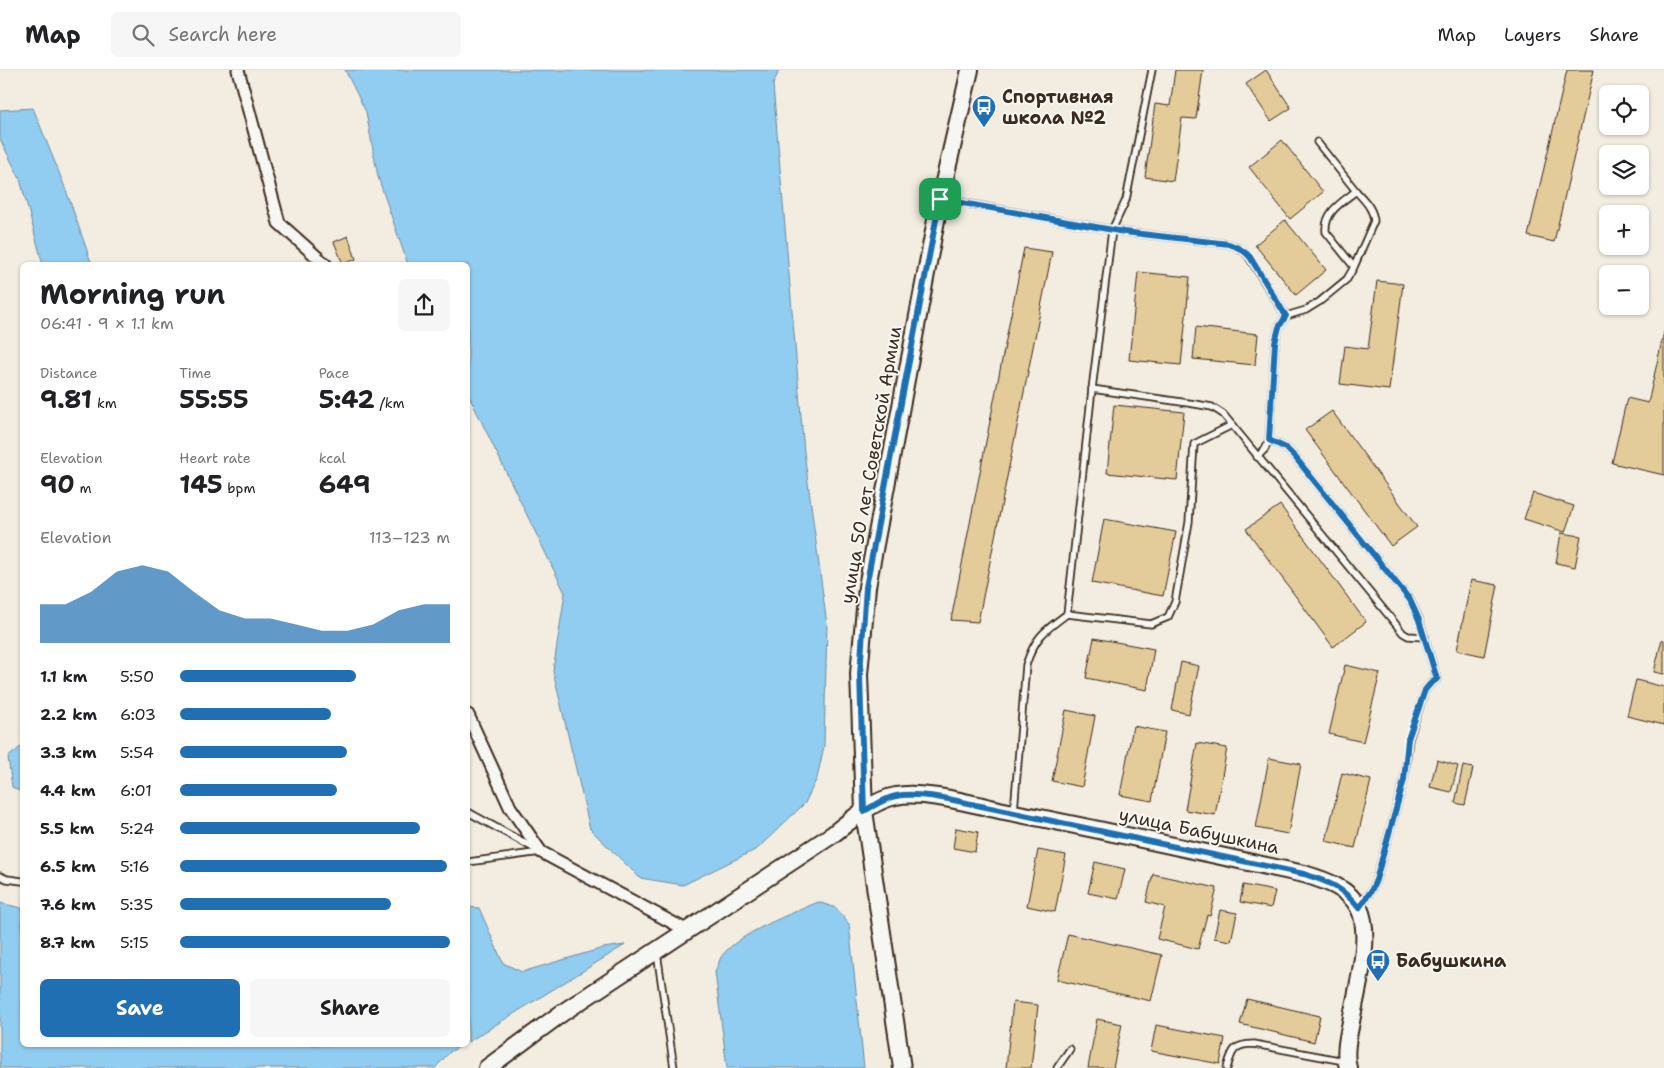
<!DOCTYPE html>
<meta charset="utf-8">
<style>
body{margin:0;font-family:"Shantell Sans",sans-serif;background:#f6f6f6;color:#202124;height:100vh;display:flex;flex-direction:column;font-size:19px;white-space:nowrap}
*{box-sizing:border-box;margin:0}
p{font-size:16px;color:#757577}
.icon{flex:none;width:28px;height:28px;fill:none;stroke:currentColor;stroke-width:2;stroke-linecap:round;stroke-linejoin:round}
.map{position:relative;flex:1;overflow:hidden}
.details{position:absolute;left:20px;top:192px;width:450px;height:785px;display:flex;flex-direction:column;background:#fff;border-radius:8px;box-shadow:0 1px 4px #0004}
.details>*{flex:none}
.buttons{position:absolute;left:1599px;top:15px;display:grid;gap:10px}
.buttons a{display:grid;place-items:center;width:50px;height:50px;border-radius:8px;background:#fff;box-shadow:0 1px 4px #0004;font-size:25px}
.pin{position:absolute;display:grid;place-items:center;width:42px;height:42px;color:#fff;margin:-21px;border-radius:10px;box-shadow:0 2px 8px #0006}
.round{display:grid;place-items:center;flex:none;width:52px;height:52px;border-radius:8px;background:#f6f6f6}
.head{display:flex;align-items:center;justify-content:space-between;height:85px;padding:0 20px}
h1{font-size:28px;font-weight:700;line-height:38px}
.stats{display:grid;grid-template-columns:repeat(3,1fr);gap:8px;height:85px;padding:5px 20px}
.stats div{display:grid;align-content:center}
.stats b{font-size:25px;font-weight:700}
.stats small{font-size:14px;font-weight:400}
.stats p{font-size:14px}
.chart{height:140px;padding:10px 20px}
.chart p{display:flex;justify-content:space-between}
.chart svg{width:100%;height:90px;margin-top:5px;fill:#1f6fb2;opacity:.7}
.button{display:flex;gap:10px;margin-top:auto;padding:10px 20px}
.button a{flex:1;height:58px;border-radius:8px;background:#1f6fb2;color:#fff;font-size:20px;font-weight:700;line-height:58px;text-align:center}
.button a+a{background:#f6f6f6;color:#202124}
ul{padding:0 20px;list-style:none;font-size:16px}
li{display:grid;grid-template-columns:80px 60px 1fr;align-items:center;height:38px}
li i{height:12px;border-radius:6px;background:#1f6fb2}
header{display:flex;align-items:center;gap:30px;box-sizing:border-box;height:70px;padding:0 25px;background:#fff;border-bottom:1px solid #e0e0e0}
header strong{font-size:24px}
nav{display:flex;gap:28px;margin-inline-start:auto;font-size:18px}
.search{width:350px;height:45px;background:#f6f6f6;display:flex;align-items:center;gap:12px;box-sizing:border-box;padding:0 18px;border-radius:8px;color:#757577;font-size:19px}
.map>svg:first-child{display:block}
.water{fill:#91ccf1;stroke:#6f8b9d}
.building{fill:#e3cb9a;stroke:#3b2a1e}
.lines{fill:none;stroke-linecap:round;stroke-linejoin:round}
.lane-casing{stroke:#3b2a1e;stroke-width:9}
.street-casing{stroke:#3b2a1e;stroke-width:15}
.secondary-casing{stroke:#3b2a1e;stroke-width:20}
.lane{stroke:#f6f6f2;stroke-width:5.5}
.street{stroke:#f6f6f2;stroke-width:11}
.secondary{stroke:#f6f6f2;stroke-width:16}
.route-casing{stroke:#fff;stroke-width:10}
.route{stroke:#1f6fb2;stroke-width:6}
.labels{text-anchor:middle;stroke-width:4;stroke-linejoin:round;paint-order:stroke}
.poi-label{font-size:18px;font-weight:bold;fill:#3b2a1e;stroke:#f6f6f2;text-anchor:start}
.street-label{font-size:18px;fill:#3b2a1e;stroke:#f6f6f2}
</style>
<header>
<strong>Map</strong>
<div class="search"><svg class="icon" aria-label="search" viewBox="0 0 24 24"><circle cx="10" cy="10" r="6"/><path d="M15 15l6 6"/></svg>Search here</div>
<nav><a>Map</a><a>Layers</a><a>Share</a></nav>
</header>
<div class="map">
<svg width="1664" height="998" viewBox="0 0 1664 998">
<rect width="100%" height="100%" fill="#f2ede0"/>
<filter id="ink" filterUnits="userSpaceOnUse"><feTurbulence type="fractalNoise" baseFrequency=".02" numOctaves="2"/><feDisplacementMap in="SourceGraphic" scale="10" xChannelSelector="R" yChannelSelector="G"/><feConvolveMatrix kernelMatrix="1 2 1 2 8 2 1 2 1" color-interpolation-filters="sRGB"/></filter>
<g filter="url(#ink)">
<g class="water">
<polygon points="345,0 779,0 773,15 804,382 827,555 824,676 817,708 805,733 757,779 683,815 640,808 590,759 553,601 565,523 468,324 468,195 408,195 378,107 366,42"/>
<polygon points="33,38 66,120 92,195 43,195 20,109 0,69 0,40"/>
<polygon points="22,676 22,723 12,717 8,687"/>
<path d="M818 832 836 838 849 854 864 998H727L715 902C717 897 719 892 721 887 738 863 791 844 818 832Z"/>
<polygon points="0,833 22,838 22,975 462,975 450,982 435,998 0,998"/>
<polygon points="468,837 479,838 503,893 522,902 603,878 625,875 468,972"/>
</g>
<g class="building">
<polygon points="1175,0 1203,0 1196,49 1182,48 1173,111 1145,107 1155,34 1170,36"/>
<polygon points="1266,0 1291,38 1271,51 1246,14"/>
<polygon points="1567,0 1594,0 1554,172 1528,166"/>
<polygon points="1282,70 1323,122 1290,149 1249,97"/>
<polygon points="1285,150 1326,200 1296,225 1255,175"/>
<polygon points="348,166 356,189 343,194 334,172"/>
<polygon points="1024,178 1052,182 978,552 951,550"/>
<polygon points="1138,202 1190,207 1181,295 1129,290"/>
<polygon points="1377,211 1403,214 1389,320 1340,314 1345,276 1368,279"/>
<polygon points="1196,257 1258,264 1255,295 1193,289"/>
<polygon points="1664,262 1664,405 1612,393 1627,328 1648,333"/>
<polygon points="1114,335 1184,342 1177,410 1107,403"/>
<polygon points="1332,341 1417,457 1391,476 1305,360"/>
<polygon points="1533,423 1574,436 1565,462 1524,449"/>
<polygon points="1280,435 1366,552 1333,577 1246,459"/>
<polygon points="1104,449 1176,462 1163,526 1092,513"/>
<polygon points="1561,463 1581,466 1575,497 1556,493"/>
<polygon points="1471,510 1498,515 1484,586 1457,580"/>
<polygon points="1094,568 1154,579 1147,620 1086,608"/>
<polygon points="1662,569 1664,570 1664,604 1654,602"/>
<polygon points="1181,592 1199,596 1189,644 1172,640"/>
<polygon points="1345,595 1380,603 1363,672 1329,664"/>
<polygon points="1636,610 1664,617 1664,655 1627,646"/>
<polygon points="1066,640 1095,646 1082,717 1052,711"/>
<polygon points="1133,656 1165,662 1152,731 1120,725"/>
<polygon points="1197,673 1227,678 1215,745 1185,740"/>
<polygon points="1269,688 1301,694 1288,764 1256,758"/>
<polygon points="1437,690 1458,696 1451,722 1430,717"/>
<polygon points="1463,696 1473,698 1465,735 1455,733"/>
<polygon points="1342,703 1371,710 1355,778 1326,771"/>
<polygon points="956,758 978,762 975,782 953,778"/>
<polygon points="1038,780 1066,785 1055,842 1027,836"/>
<polygon points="1095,792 1125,799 1118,829 1088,823"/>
<polygon points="1153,804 1217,818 1210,846 1207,845 1198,879 1157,869 1165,837 1146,832"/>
<polygon points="1243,815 1275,821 1271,838 1240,832"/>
<polygon points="1220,840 1237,843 1231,871 1214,868"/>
<polygon points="1068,864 1162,885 1151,931 1057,910"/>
<polygon points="1247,929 1320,946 1314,972 1240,954"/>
<polygon points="1013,932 1038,935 1031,998 1006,998"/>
<polygon points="1097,949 1122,954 1113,998 1088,998"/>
<polygon points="1156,955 1225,968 1220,994 1151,981"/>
</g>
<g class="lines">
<defs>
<g id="lane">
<polyline points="1317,72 1356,121"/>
<path d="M942 129 1124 162 1229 174C1238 177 1244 180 1249 187L1286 246 1306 240 1319 232 1347 209 1354 197 1374 151C1373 138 1364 130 1356 121 1342 132 1324 142 1326 162L1354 197"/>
<polyline points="1092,319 1195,334 1212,337 1223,344 1403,563 1408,566 1425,567"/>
<polyline points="1269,370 1275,273 1279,257 1286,246"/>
<polyline points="1257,387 1265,379 1269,370 1286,378 1295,387 1410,530 1419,549 1437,609 1431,613 1425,620 1409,669 1404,710 1376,810 1371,821 1360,836"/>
<polyline points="1067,544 1092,319 1112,160 1126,130 1152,0"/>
<path d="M1014 741 1026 595C1035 567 1044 561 1067 544L1151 554 1168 547 1175 532 1189 452 1194 374 1232 355"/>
<polyline points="468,742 537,780"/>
<polyline points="468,792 541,782"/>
<polyline points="0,806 7,809 22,811"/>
<polyline points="657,883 674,998"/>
<polyline points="1057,998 1070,979"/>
<path d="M1227 998C1232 980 1234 974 1254 974L1344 991"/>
</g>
<g id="street">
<polyline points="238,0 279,153 326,195"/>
<polyline points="468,645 510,737 541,782 688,861"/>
</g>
<g id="secondary">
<path d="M487 998 562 943 832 765C850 751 873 730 896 726 923 720 976 735 1004 741 1105 760 1204 783 1304 804 1324 810 1349 818 1359 838 1373 866 1356 922 1351 952 1348 967 1344 983 1348 998"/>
<polyline points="902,998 864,741 859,604 867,517 940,129 970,0"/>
</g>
</defs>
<use href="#lane" class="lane-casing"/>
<use href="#street" class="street-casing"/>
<use href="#secondary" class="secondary-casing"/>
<use href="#lane" class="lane"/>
<use href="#street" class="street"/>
<use href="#secondary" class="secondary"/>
</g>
</g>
<g class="lines" filter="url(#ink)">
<defs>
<path id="route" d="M940 129 1124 162 1229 174C1238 177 1244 180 1250 187L1286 246 1279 257 1275 273 1269 370 1286 378 1295 387 1410 530 1419 550 1437 609 1430 614 1425 620 1408 669 1404 710 1376 810 1371 821 1359 838C1342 817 1329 812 1304 804L981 736C957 731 919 721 896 726 885 728 874 736 864 741L860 604 866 517Z"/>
</defs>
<use href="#route" class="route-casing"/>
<use href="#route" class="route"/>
</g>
<defs>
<symbol id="bus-pin" viewBox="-11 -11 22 30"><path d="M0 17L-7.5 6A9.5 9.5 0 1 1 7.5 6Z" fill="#1f6fb2" stroke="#f6f6f2"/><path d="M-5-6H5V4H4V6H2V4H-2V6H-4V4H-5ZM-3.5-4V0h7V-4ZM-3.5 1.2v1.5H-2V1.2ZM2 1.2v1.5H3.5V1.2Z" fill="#fff"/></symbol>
</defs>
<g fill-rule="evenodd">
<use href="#bus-pin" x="970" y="23" width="28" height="38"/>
<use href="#bus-pin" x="1364" y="877" width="28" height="38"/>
</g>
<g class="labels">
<g class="poi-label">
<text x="1002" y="33">Спортивная<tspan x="1002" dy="21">школа №2</tspan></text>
<text x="1396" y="897">Бабушкина</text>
</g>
<g class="street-label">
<text transform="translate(871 395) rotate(-80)" y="6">улица 50 лет Советской Армии</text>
<text transform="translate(1199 761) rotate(12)" y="6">улица Бабушкина</text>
</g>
</g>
</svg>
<div class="buttons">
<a><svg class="icon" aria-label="locate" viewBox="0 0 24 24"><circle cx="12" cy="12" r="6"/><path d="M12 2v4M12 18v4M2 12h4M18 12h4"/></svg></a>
<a><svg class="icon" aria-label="layers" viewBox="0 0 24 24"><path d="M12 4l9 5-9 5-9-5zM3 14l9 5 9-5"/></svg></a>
<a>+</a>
<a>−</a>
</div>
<div class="pin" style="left:940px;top:129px;background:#1e9e55"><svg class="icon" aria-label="arrive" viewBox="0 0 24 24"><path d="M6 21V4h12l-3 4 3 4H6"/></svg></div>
<section class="details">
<div class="head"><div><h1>Morning run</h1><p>06:41 · 9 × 1.1 km</p></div><a class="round"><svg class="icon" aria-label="share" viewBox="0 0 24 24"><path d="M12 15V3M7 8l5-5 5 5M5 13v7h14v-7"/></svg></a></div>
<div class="stats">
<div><p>Distance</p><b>9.81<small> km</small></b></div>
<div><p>Time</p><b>55:55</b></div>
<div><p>Pace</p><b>5:42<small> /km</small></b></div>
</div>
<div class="stats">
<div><p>Elevation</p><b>90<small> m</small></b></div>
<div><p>Heart rate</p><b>145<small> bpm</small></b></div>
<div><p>kcal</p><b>649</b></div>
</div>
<div class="chart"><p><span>Elevation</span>113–123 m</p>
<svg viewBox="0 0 160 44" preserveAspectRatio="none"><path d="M0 44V25L10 25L20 19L30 9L40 6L50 9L60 19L70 28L80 32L90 32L100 35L110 38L120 38L130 35L140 28L150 25L160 25V44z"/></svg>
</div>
<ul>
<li><b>1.1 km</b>5:50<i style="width:65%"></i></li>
<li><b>2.2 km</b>6:03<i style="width:56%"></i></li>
<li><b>3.3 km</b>5:54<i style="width:62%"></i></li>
<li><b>4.4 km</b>6:01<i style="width:58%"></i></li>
<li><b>5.5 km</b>5:24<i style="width:89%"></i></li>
<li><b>6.5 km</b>5:16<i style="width:99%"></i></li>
<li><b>7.6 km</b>5:35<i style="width:78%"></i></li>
<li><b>8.7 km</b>5:15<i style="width:100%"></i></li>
</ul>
<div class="button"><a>Save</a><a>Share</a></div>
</section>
</div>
